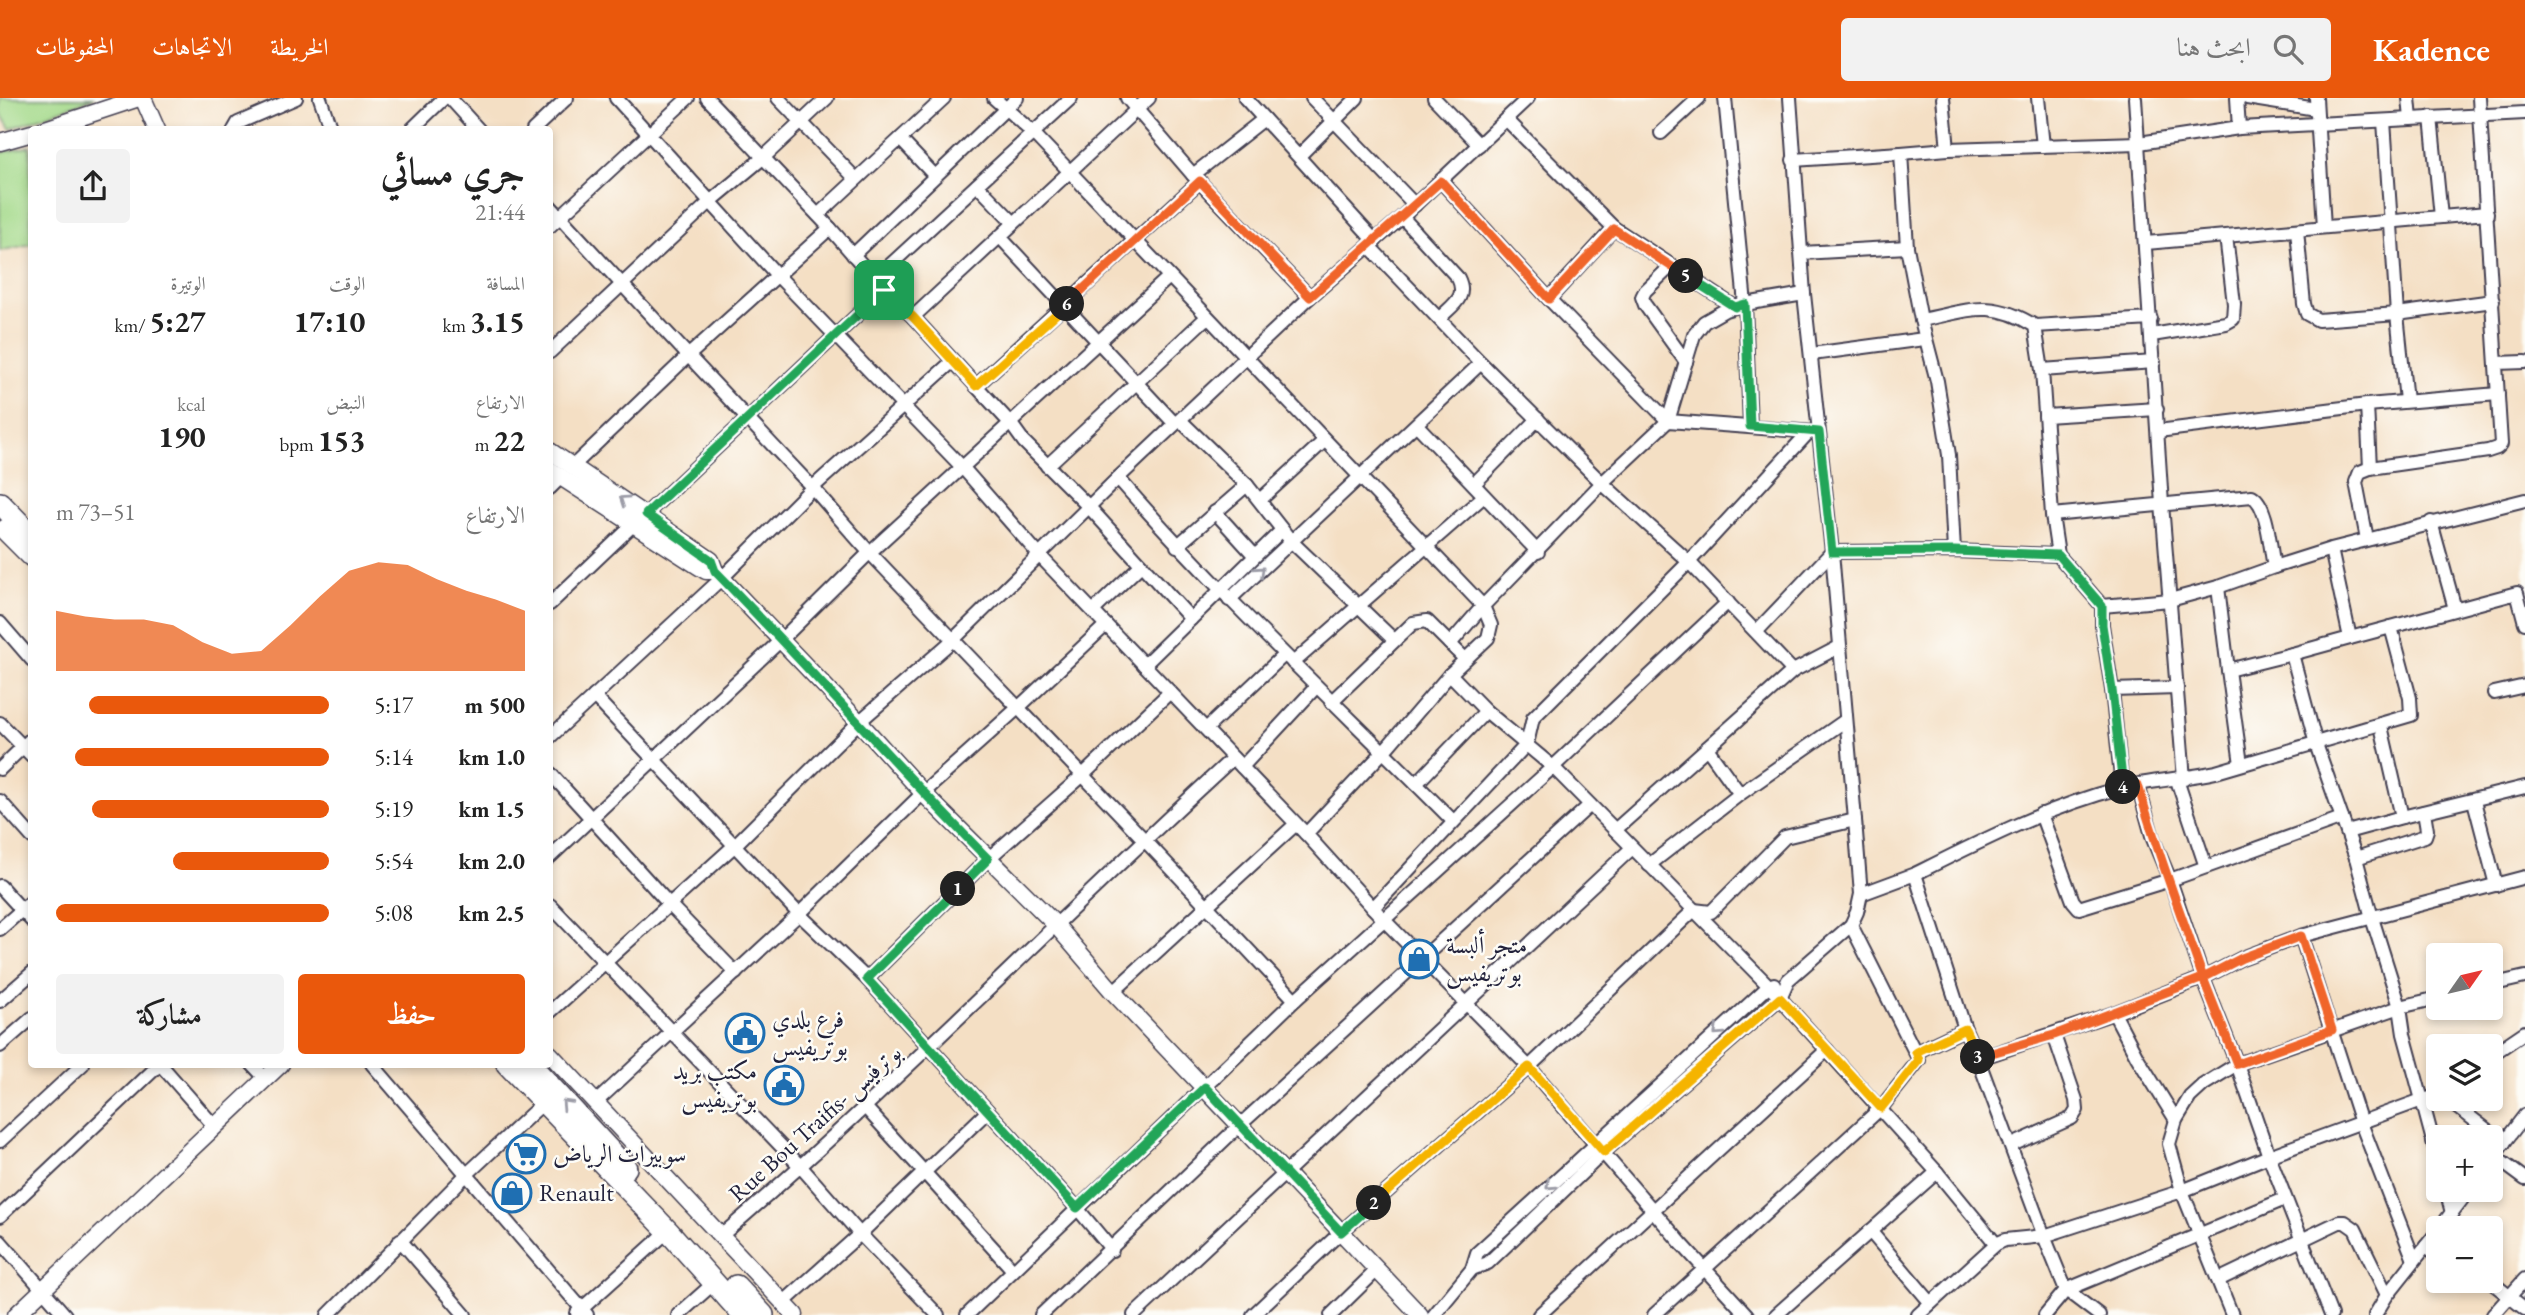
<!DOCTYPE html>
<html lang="ar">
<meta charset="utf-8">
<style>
body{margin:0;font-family:"EB Garamond",Amiri,serif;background:#f2f2f2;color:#222;direction:rtl;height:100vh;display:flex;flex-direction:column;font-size:26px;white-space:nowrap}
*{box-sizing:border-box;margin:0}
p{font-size:23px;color:#767676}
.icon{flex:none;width:38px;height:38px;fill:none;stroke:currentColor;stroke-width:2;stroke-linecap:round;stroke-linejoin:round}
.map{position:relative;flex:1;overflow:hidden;direction:ltr}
.panel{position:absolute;left:28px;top:28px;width:525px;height:942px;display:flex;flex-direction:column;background:#fff;border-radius:7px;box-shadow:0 4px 10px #0003;direction:rtl}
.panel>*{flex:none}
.needle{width:46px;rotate:56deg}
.controls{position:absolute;left:2426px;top:845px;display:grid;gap:14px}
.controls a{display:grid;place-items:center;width:77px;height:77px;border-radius:7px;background:#fff;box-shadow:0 4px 10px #0003;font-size:35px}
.pin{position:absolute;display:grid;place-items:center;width:60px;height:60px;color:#fff;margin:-30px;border-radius:14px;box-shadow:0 4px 10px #0006}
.km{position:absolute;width:35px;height:35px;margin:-18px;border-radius:50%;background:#222;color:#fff;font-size:19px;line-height:35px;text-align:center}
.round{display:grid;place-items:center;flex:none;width:74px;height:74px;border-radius:7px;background:#f2f2f2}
.summary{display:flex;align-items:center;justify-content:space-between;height:119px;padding:0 28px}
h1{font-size:38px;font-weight:700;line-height:52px}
.figures{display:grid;grid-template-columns:repeat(3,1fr);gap:10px;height:119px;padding:7px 28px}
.figures div{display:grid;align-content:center}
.figures b{font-size:30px;font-weight:700}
.figures small{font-size:19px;font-weight:400}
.figures p{font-size:19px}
.chart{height:196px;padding:14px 28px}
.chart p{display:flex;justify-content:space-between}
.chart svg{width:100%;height:126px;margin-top:7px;fill:#ea580c;opacity:.7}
.primary-button{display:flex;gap:14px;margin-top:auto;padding:14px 28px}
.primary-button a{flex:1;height:80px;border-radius:7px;background:#ea580c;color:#fff;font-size:28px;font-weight:700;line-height:80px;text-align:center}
.primary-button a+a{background:#f2f2f2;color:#222}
ul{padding:0 28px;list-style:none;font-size:23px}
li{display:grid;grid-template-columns:112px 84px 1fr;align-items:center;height:52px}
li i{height:18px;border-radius:9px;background:#ea580c}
header{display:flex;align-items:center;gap:42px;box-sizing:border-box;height:98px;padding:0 35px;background:#ea580c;color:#fff}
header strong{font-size:33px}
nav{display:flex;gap:38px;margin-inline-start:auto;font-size:24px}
.search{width:490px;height:63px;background:#f2f2f2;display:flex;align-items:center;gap:18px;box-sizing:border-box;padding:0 24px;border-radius:7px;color:#767676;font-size:26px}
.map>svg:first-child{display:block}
.green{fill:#a3d989;stroke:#627e62;stroke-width:2}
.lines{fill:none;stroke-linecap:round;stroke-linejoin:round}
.minor-casing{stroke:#423e50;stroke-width:16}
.tertiary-casing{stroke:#423e50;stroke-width:19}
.trunk-casing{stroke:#423e50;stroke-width:24}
.minor{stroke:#fff;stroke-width:12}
.tertiary{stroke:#fff;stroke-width:16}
.trunk{stroke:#fff;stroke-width:21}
.oneway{stroke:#9c9ca7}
.split-1-casing{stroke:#fff;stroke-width:14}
.split-2-casing{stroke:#fff;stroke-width:14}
.split-3-casing{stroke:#fff;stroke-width:14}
.split-4-casing{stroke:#fff;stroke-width:14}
.split-5-casing{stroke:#fff;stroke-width:14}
.split-6-casing{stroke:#fff;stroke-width:14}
.split-7-casing{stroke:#fff;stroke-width:14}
.split-1{stroke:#22a559;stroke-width:9}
.split-2{stroke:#22a559;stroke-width:9}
.split-3{stroke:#f5b400;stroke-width:9}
.split-4{stroke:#f0652b;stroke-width:9}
.split-5{stroke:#22a559;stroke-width:9}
.split-6{stroke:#f0652b;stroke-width:9}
.split-7{stroke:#f5b400;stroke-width:9}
.labels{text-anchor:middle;stroke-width:5;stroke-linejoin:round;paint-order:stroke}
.poi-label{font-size:24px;fill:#22223b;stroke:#fdfcf7;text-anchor:start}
.street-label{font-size:24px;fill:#22223b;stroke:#fdfcf7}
</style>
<header>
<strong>Kadence</strong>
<div class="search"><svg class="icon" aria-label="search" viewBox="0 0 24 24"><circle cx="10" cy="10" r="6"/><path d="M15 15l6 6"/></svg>ابحث هنا</div>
<nav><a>الخريطة</a><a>الاتجاهات</a><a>المحفوظات</a></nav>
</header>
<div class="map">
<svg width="2525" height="1217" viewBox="0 0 2525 1217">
<rect width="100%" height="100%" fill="#fdfcf7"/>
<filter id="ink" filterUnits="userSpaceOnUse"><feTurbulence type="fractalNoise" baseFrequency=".0143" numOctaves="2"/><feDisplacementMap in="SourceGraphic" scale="14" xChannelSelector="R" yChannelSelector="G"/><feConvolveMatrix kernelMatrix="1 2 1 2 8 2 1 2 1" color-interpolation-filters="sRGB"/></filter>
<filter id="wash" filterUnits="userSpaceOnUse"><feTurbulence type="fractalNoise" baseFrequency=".00686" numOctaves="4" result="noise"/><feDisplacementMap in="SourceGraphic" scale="28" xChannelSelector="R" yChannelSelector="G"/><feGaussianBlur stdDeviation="1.57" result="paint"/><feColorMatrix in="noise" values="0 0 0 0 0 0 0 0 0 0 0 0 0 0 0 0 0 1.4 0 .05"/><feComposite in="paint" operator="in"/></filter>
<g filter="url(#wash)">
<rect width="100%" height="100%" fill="#f4dfc4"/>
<g class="green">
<polygon points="0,0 94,0 10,31 0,14"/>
<polygon points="30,48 31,146 0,153 0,55"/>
</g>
</g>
<g filter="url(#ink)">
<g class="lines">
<defs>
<g id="minor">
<polyline points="320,0 331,32"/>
<polyline points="450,0 479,32"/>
<polyline points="616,0 777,177 963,370 1040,458 1306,736 1384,822 1529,969 1681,1145 1747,1217"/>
<polyline points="707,0 830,130 884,192 913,219 1011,326 1024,344 1089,409 1191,521 1282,432"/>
<polyline points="778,0 856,81"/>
<polyline points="994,0 1033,35 1483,508 1491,527 1488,540 1450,576 1384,653 1306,736"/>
<polyline points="1127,0 1193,77 1310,199"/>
<polyline points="1245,0 1375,143"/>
<polyline points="1312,0 1415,107"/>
<polyline points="1434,0 1479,47"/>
<polyline points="1725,0 1745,206 1750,328"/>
<polyline points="1943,0 1948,51"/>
<polyline points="2038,0 2043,48"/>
<polyline points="2135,0 2162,406 2184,681"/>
<polyline points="2247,0 2316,11"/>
<polyline points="2316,0 2324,129"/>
<polyline points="2409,0 2411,21"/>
<polyline points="2431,19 2441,119"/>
<polyline points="1506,21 1614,130 1735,209"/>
<polyline points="2384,23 2397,216 2406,303"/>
<polyline points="2239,30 2525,15"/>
<polyline points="234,32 238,25 296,0"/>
<polyline points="411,32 444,0"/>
<polyline points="533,32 567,0"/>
<polyline points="1661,35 1699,0"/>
<polyline points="900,41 935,78"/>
<polyline points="1901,55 1948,51 2139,45 2239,30 2237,0"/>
<polyline points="1299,58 1357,0"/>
<polyline points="1793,62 1901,55 1907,149 1921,222"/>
<polyline points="1193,77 1264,21"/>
<polyline points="1441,83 1549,201 1668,323"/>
<polyline points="977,87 1014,125"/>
<path d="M550 108C636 202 723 295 811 388 832 411 851 435 873 458 1014 606 1156 752 1295 902"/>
<polyline points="818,117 944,0"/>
<path d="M1402 119 1458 180C1468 200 1452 207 1439 221"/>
<polyline points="550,128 688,0"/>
<polyline points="2297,132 2304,206 2307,216 2318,222 2397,216 2493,203"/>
<polyline points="1000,139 1175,326"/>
<polyline points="2146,145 2487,115"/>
<polyline points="1369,148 1481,265 1602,385 1689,464 1793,573"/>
<polyline points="1802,155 1907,149"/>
<polyline points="853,157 1017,0"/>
<polyline points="1671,168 1645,193 1642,199 1645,207 1686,264"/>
<polyline points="875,181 1071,0"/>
<polyline points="1549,201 1614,130"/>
<polyline points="913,219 1149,0"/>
<polyline points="2035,228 2151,221"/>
<polyline points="2152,237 2226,225 2233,221 2234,206 2226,138"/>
<polyline points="550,254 711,103 764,59 827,0"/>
<polyline points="1812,256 1924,241"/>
<polyline points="2497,265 2525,264"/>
<polyline points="2042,272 2154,264"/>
<polyline points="976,288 1200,83"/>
<polyline points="2367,307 2370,370"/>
<polyline points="2045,318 2157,311"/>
<polyline points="1180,322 1247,387"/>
<polyline points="1668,323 1814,334"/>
<polyline points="1417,327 1538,454"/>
<polyline points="2158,333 2367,307 2498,296"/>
<polyline points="573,368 689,257 830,130"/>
<polyline points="1047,368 1207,219"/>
<path d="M1118 380C1223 501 1340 609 1453 723"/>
<polyline points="1474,386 1538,321"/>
<polyline points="550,390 561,379"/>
<polyline points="1260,402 1324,343"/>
<polyline points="1215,414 1255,458"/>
<polyline points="646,416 884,192"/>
<path d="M2052 417 2252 398C2268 407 2270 450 2274 469L2218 489"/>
<polyline points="2431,424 2455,511"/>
<polyline points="2367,441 2356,384 2360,374 2370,370 2488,353 2497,350 2501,346 2479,0"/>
<polyline points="1177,448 1247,387 1291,443 1394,542"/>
<polyline points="2331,451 2525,402"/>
<path d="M1954 453 1949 357 1937 283 1921 222C1969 213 1990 200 2035 228L2042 272 2052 417 2058 457 2102 508V527L2112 592 2122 689"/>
<polyline points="2274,469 2331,451 2350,540 2292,556"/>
<polyline points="1229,502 1481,265"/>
<polyline points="550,506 633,427"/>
<polyline points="2102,508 2170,502 2218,489 2228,572"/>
<polyline points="1093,513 1141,467"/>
<polyline points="0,525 32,562"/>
<polyline points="2391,529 2517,495 2525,525"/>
<polyline points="1757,533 1832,454 1954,453 2058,457"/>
<polyline points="1450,546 1483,508 1602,385 1668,323 1694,237 1704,224 1725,212 1745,206 1804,196"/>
<polyline points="1293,565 1484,398"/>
<polyline points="1144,567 1191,521"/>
<polyline points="1450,576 1486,613 1553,669 1769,888 1937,1074 1996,1146"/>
<polyline points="2112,592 2177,590"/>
<polyline points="2494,595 2525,588"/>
<polyline points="594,598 799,816 867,881 1077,1110 1112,1152"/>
<polyline points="1331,604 1413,525 1427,523 1465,561"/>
<polyline points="0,625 32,658"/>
<polyline points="1206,631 1284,557"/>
<polyline points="550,639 722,480 812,390 953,263"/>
<polyline points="2241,666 2228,572 2292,556 2316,646 2356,760 2372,820 2400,909 2404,936 2422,1002 2438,998"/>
<polyline points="1242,669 1316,589"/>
<polyline points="0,671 32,640"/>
<polyline points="550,675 669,806 736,875"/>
<polyline points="2177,682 2206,769"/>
<polyline points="1416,686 1486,613"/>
<polyline points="2138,687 2153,741 2170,782 2203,880 2237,966 2269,1058 2331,1217"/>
<polyline points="1740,696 1846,622"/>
<polyline points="0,703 32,739"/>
<polyline points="2474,703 2496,787"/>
<polyline points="2041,716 2073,803 2079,810 2170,782 2342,720"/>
<polyline points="2402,719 2525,689"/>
<polyline points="1615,732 1793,573 1839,549"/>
<polyline points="2347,734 2402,719 2381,628"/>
<polyline points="550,759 781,542 869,455 1169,179"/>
<polyline points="2356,760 2425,738 2427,732 2424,714"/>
<polyline points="1649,767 1740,696 1707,650"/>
<path d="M1915 776C1981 743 2048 709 2120 690 2151 682 2184 681 2216 674L2411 617 2410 600 2391 529 2350 540"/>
<polyline points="0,788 32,823"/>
<polyline points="1861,796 1915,776 1965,931 1916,954"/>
<polyline points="550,807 801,1069 860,1136 938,1217"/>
<polyline points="1373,810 1527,646 1533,620 1689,464 1809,334"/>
<polyline points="1694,812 1711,814 1785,739 1855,722"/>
<polyline points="0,831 32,803"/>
<polyline points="2301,838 2361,1025 2414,1162"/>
<polyline points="867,881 988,761 1082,678 1170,594"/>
<polyline points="2490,887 2525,879"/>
<polyline points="1113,894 1296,726"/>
<polyline points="0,903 32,875"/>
<polyline points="550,914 734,748 859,624 953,542 1118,380 1310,199 1402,119 1528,0"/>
<polyline points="2114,915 2137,959 2176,1022"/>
<polyline points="1965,931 1978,961 2114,915 2203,880 2242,860 2301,838 2525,779"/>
<polyline points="0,948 32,920"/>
<polyline points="1978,961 2044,1138 2182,1093 2269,1058 2422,1002 2438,1062"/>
<polyline points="2490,964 2497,953 2525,934"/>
<polyline points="160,966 215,1029"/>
<polyline points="252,966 266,981"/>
<polyline points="372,966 587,1217"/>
<polyline points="2447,1001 2504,1045"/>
<polyline points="595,1005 799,816 923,695 1019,609 1106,527"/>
<polyline points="865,1009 1013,1172"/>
<polyline points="0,1043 83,966"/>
<polyline points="2012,1047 2072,1020 2077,1012 2076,1002 2054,937"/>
<polyline points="2494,1058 2525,1081"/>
<polyline points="2490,1063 2525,1017"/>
<polyline points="2446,1092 2452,1115"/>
<polyline points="0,1118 160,966"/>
<polyline points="2440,1130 2469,1092"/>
<polyline points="1870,1133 1931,1205"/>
<path d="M722 1137C899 985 1061 817 1233 660"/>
<polyline points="400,1142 465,1217"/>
<polyline points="0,1143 65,1217"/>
<polyline points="2426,1148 2438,1159"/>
<polyline points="1472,1171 1488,1165 1604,1054 1780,900 1788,882 1851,827 1857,814 1861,796 1855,722 1832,454 1804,196 1790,0"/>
<polyline points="2218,1182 2339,1124 2345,1124 2355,1131 2387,1197"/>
<polyline points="2490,1183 2525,1211"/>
<polyline points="784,1204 860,1136 988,1013"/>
<polyline points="577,1215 668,1133"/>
<polyline points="328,1217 466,1077 543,1005"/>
<polyline points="678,1217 714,1185"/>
<polyline points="967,1217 1295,902 1553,669 1728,504"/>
<polyline points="1041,1217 1241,1026 1590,707"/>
<polyline points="1134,1217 1632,750"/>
<polyline points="1253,1217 1341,1134 1529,969 1694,812"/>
<polyline points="1331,1217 1377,1172"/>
<polyline points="1434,1217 1472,1171 1477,1155 1769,888 1774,886"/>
<polyline points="1539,1217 1827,952"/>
<polyline points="1654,1217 1881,1010 1919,962 1851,827"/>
<polyline points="1776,1217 1937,1074"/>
<polyline points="1918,1217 1996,1146 2005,1142 2044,1138 2066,1192 2099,1217"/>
<polyline points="2045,1217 2066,1192 2285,1101"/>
<polyline points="2232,1217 2182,1093 2169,1046 2176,1022 2190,999 2203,987 2237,966 2400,909 2438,900"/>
<polyline points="2375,1217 2387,1197 2438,1133"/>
<polyline points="2493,1217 2525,1181"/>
</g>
<g id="tertiary">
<polyline points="143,0 157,32"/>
<polyline points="42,32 139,0"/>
<polyline points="0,44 32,35"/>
<polyline points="550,353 711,462 715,473 859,624 923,695 1055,826 1113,894 1420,1217"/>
<polyline points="550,372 698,468 706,473 715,473"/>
<polyline points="550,956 795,1217"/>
<polyline points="16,1217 281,966"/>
</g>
<g id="trunk">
<polyline points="0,405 32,438"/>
<polyline points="6,432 32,458"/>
<polyline points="507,966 668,1133 743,1217"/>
<polyline points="530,966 626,1070"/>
<polyline points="736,1188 763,1217"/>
</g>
</defs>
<use href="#minor" class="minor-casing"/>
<use href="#tertiary" class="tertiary-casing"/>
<use href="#trunk" class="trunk-casing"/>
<use href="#minor" class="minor"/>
<use href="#tertiary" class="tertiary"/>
<use href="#trunk" class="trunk"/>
</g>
<defs><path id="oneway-chevron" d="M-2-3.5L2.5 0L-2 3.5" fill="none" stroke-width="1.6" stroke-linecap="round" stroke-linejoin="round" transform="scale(1.75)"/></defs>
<g class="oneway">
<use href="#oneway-chevron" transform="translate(624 402) rotate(-146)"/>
<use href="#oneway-chevron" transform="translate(1260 473) rotate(-43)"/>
<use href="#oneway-chevron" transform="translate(1718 933) rotate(138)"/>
<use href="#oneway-chevron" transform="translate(566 1006) rotate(-133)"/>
<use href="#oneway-chevron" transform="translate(1550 1087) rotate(137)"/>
</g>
</g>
<g class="lines" filter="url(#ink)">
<defs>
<path id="split-1" d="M884 192 646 416 711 462 715 473C808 568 895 667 988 761L958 791"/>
<polyline id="split-2" points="958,791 867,881 1077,1110 1205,989 1341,1134 1374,1105"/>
<polyline id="split-3" points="1374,1105 1529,969 1604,1054 1780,900 1881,1010 1919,962 1916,954 1965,931 1978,959"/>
<path id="split-4" d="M1978 959 2054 937 2203 880 2237 966 2332 932 2301 838 2242 860 2203 880C2181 815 2156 752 2138 687L2123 689"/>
<polyline id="split-5" points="1686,178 1735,209 1745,206 1750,328 1819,334 1832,454 1954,453 2058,457 2102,508 2102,527 2112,592 2123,689"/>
<polyline id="split-6" points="1067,206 1200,83 1310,199 1441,83 1549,201 1614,131 1686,178"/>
<polyline id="split-7" points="884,192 913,219 976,288 1067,206"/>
</defs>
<use href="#split-1" class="split-1-casing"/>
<use href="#split-2" class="split-2-casing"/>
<use href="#split-3" class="split-3-casing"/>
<use href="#split-4" class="split-4-casing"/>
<use href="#split-5" class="split-5-casing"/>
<use href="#split-6" class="split-6-casing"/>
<use href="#split-7" class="split-7-casing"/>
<use href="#split-1" class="split-1"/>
<use href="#split-2" class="split-2"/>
<use href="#split-3" class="split-3"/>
<use href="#split-4" class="split-4"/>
<use href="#split-5" class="split-5"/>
<use href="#split-6" class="split-6"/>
<use href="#split-7" class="split-7"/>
</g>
<defs>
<symbol id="shop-ring" viewBox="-11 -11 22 22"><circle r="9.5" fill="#fdfcf7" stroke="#1f6fb2" stroke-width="1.5"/><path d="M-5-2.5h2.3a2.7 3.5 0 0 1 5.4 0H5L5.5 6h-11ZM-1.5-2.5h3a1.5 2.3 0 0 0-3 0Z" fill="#1f6fb2"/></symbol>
<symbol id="civic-ring" viewBox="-11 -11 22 22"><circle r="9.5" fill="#fdfcf7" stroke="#1f6fb2" stroke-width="1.5"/><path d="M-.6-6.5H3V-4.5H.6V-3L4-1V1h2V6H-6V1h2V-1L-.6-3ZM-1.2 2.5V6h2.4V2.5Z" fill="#1f6fb2"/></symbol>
<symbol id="supermarket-ring" viewBox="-11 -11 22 22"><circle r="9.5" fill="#fdfcf7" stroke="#1f6fb2" stroke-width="1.5"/><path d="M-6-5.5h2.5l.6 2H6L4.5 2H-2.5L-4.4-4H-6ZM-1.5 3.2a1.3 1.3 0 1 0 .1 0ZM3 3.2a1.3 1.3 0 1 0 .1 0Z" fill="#1f6fb2"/></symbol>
</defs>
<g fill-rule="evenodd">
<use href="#shop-ring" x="1397" y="839" width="44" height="44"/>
<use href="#civic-ring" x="723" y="913" width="44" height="44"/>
<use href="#civic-ring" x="762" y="965" width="44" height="44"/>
<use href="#supermarket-ring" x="504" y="1034" width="44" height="44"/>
<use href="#shop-ring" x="490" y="1073" width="44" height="44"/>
</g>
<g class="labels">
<g class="poi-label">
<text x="1446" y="855">متجر ألبسة<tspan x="1446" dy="28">بوتريفيس</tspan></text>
<text x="772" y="929">فرع بلدي<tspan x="772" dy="28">بوتريفيس</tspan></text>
<text x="757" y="981" text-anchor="end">مكتب بريد<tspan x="757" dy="28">بوتريفيس</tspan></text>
<text x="553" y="1064">سوبيرات الرياض</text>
<text x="539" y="1103">Renault</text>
</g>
<g class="street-label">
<text transform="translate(815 1025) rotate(-42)" y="8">Rue Bou Traifis- بوترفيس</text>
</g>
</g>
</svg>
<div class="controls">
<a><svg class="needle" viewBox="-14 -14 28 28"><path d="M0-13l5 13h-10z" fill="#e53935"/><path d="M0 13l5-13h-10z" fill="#767676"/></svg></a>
<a><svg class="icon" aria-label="layers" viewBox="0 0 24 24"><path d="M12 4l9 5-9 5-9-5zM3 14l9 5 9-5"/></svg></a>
<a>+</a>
<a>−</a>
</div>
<div class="pin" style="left:884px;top:192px;background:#1e9e55"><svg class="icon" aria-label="arrive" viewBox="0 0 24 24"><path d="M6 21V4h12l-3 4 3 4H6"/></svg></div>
<b class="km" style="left:958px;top:791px">1</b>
<b class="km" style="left:1374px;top:1105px">2</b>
<b class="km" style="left:1978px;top:959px">3</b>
<b class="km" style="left:2123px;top:689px">4</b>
<b class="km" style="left:1686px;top:178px">5</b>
<b class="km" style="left:1067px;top:206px">6</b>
<section class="panel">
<div class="summary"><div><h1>جري مسائي</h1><p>21:44</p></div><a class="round"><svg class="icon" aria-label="share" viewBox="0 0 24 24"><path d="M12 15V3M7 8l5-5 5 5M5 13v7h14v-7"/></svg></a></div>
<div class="figures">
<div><p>المسافة</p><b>3.15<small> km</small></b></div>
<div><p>الوقت</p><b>17:10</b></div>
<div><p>الوتيرة</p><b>5:27<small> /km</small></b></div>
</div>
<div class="figures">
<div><p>الارتفاع</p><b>22<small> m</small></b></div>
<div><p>النبض</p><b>153<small> bpm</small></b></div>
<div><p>kcal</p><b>190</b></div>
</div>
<div class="chart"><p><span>الارتفاع</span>51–73 m</p>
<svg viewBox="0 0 160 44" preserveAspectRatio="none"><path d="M0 44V23L10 25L20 26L30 26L40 28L50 34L60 38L70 37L80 28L90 18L100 9L110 6L120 7L130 12L140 16L150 19L160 23V44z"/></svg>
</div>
<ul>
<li><b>500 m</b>5:17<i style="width:88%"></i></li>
<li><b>1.0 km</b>5:14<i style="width:93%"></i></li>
<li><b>1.5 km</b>5:19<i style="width:87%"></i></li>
<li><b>2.0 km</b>5:54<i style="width:57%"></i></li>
<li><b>2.5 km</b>5:08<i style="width:100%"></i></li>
</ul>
<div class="primary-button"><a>حفظ</a><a>مشاركة</a></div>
</section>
</div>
